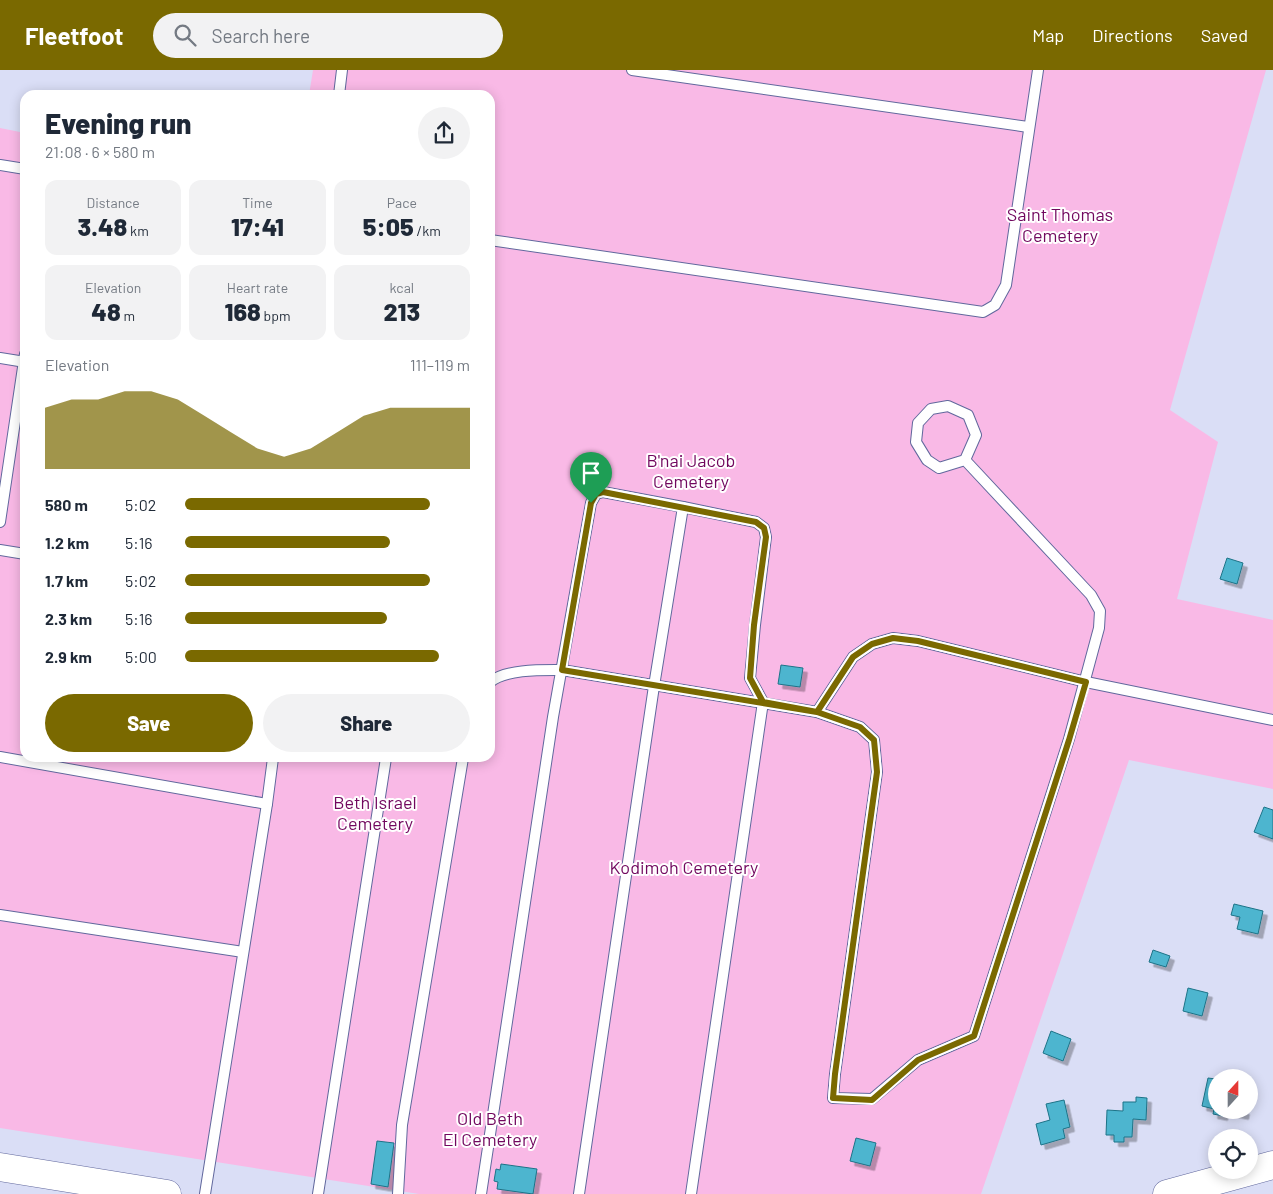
<!DOCTYPE html>
<meta charset="utf-8">
<style>
body{margin:0;font-family:Barlow,sans-serif;background:#f2f2f3;color:#1f2937;height:100vh;display:flex;flex-direction:column;font-size:19px;white-space:nowrap}
*{box-sizing:border-box;margin:0}
p{font-size:16px;color:#747a83}
.icon{flex:none;width:28px;height:28px;fill:none;stroke:currentColor;stroke-width:2;stroke-linecap:round;stroke-linejoin:round}
.map{position:relative;flex:1;overflow:hidden}
.side{position:absolute;left:20px;top:20px;width:475px;height:672px;display:flex;flex-direction:column;background:#fff;border-radius:15px;box-shadow:0 2px 12px #0003}
.side>*{flex:none}
.needle{width:32px;rotate:21deg}
.tools{position:absolute;left:1208px;top:999px;display:grid;gap:10px}
.tools a{display:grid;place-items:center;width:50px;height:50px;border-radius:50%;background:#fff;box-shadow:0 2px 12px #0003;font-size:25px}
.pin{position:absolute;display:grid;place-items:center;width:42px;height:42px;color:#fff;margin:-51px -21px;border-radius:50% 50% 50% 0;rotate:-45deg;box-shadow:0 0 5px #0007}
.pin .icon{rotate:45deg}
.round{display:grid;place-items:center;flex:none;width:52px;height:52px;border-radius:26px;background:#f2f2f3}
.overview{display:flex;align-items:center;justify-content:space-between;height:85px;padding:0 25px}
h1{font-size:28px;font-weight:800;line-height:38px}
.stats{display:grid;grid-template-columns:repeat(3,1fr);gap:8px;height:85px;padding:5px 25px}
.stats div{display:grid;align-content:center;border-radius:12px;background:#f2f2f3;text-align:center}
.stats b{font-size:25px;font-weight:800}
.stats small{font-size:14px;font-weight:400}
.stats p{font-size:14px}
.chart{height:140px;padding:10px 25px}
.chart p{display:flex;justify-content:space-between}
.chart svg{width:100%;height:90px;margin-top:5px;fill:#7a6900;opacity:.7}
.primary-button{display:flex;gap:10px;margin-top:auto;padding:10px 25px}
.primary-button a{flex:1;height:58px;border-radius:30px;background:#7a6900;color:#fff;font-size:20px;font-weight:800;line-height:58px;text-align:center}
.primary-button a+a{background:#f2f2f3;color:#1f2937}
ul{padding:0 25px;list-style:none;font-size:16px}
li{display:grid;grid-template-columns:80px 60px 1fr;align-items:center;height:38px}
li i{height:12px;border-radius:6px;background:#7a6900}
header{display:flex;align-items:center;gap:30px;box-sizing:border-box;height:70px;padding:0 25px;background:#7a6900;color:#fff}
header strong{font-size:24px}
nav{display:flex;gap:28px;margin-inline-start:auto;font-size:18px}
.search{width:350px;height:45px;background:#f2f2f3;display:flex;align-items:center;gap:12px;box-sizing:border-box;padding:0 18px;border-radius:28px;color:#747a83;font-size:19px}
.map>svg:first-child{display:block}
.green{fill:#f9b9e6}
.building{fill:#4eb5cf;stroke:#1d7387;filter:url(#shadow)}
.lines{fill:none;stroke-linecap:round;stroke-linejoin:round}
.service-casing{stroke:#61689d;stroke-width:12}
.secondary-casing{stroke:#61689d;stroke-width:29}
.service{stroke:#fff;stroke-width:10}
.secondary{stroke:#fff;stroke-width:28}
.route-casing{stroke:#fff;stroke-width:10}
.route{stroke:#7a6900;stroke-width:6}
.labels{text-anchor:middle;stroke-width:4;stroke-linejoin:round;paint-order:stroke}
.park-label{font-size:18px;fill:#71075e;stroke:#fff}
</style>
<header>
<strong>Fleetfoot</strong>
<div class="search"><svg class="icon" aria-label="search" viewBox="0 0 24 24"><circle cx="10" cy="10" r="6"/><path d="M15 15l6 6"/></svg>Search here</div>
<nav><a>Map</a><a>Directions</a><a>Saved</a></nav>
</header>
<div class="map">
<svg width="1273" height="1124" viewBox="0 0 1273 1124">
<defs>
<filter id="shadow"><feDropShadow dx="4.5" dy="4.5" stdDeviation="0" flood-color="#0004"/></filter>
</defs>
<rect width="100%" height="100%" fill="#dadef6"/>
<polygon class="green" points="313,0 1266,0 1170,340 1218,372 1177,529 1273,550 1273,719 1129,690 981,1124 419,1124 0,1058 0,58 25,63 25,688 490,688 490,25 309,25"/>
<g class="building">
<polygon points="1227,488 1243,493 1237,514 1220,509"/>
<polygon points="781,595 803,598 800,617 778,614"/>
<polygon points="1264,737 1273,740 1273,769 1254,762"/>
<polygon points="1234,834 1263,841 1258,864 1237,859 1240,847 1231,845"/>
<polygon points="1153,880 1170,886 1166,897 1149,892"/>
<polygon points="1188,918 1208,923 1202,946 1183,941"/>
<polygon points="1051,961 1071,969 1063,991 1043,983"/>
<polygon points="1208,1008 1216,1009 1216,1040 1245,1040 1244,1045 1224,1041 1223,1046 1213,1044 1214,1039 1202,1036"/>
<polygon points="1136,1027 1147,1028 1146,1050 1133,1049 1132,1067 1124,1067 1124,1072 1114,1072 1114,1065 1106,1065 1107,1040 1123,1041 1123,1032 1136,1032"/>
<polygon points="1064,1030 1070,1057 1063,1059 1065,1068 1041,1075 1036,1054 1050,1050 1046,1034"/>
<polygon points="856,1068 876,1073 870,1096 850,1091"/>
<polygon points="377,1071 394,1073 388,1117 371,1114"/>
<polygon points="501,1094 537,1099 533,1124 497,1119 498,1112 494,1111 496,1099 500,1100"/>
</g>
<g class="lines">
<defs>
<g id="service">
<polyline points="632,0 1028,57"/>
<polyline points="339,25 342,0"/>
<polyline points="0,95 25,99"/>
<polyline points="490,170 983,242 995,235 1006,215 1038,0"/>
<polyline points="0,288 25,292"/>
<polyline points="683,437 756,452 764,458 766,467 755,555 750,608 763,632 691,1124"/>
<polyline points="0,452 25,284"/>
<polyline points="0,480 25,484"/>
<path d="M490 612C506 599 542 600 562 600L817 642 860 657 874 670 877 702 835 1004 833 1028 872 1029 918 990 974 966 1069 669 1099 558 1100 541 1091 525 965 390 939 398 927 390 916 372 918 353 931 339 948 336 968 345 976 365 965 390"/>
<polyline points="817,642 853,587 872,574 893,568 918,571 1086,612 1273,650"/>
<polyline points="0,687 267,734"/>
<polyline points="0,845 243,882"/>
<polyline points="205,1124 267,734 273,688"/>
<polyline points="318,1124 386,688"/>
<polyline points="398,1124 402,1055 463,688"/>
<polyline points="481,1124 553,647 591,433 596,424 603,422 683,437 654,616 579,1124"/>
</g>
<g id="secondary">
<polyline points="0,1097 167,1124"/>
<polyline points="1167,1124 1273,1095"/>
</g>
</defs>
<use href="#service" class="service-casing"/>
<use href="#secondary" class="secondary-casing"/>
<use href="#service" class="service"/>
<use href="#secondary" class="secondary"/>
</g>
<g class="lines">
<defs>
<polyline id="route" points="591,433 596,424 603,422 756,452 764,458 766,467 754,555 750,608 763,632 817,642 860,657 874,670 877,702 835,1004 833,1028 872,1030 918,990 974,966 1069,670 1086,612 918,571 893,568 872,574 853,587 817,642 562,600 591,433"/>
</defs>
<use href="#route" class="route-casing"/>
<use href="#route" class="route"/>
</g>
<g class="labels">
<g class="park-label">
<text x="1060" y="151">Saint Thomas<tspan x="1060" dy="21">Cemetery</tspan></text>
<text x="691" y="397">B'nai Jacob<tspan x="691" dy="21">Cemetery</tspan></text>
<text x="375" y="739">Beth Israel<tspan x="375" dy="21">Cemetery</tspan></text>
<text x="684" y="804">Kodimoh Cemetery</text>
<text x="490" y="1055">Old Beth<tspan x="490" dy="21">El Cemetery</tspan></text>
</g>
</g>
</svg>
<div class="tools">
<a><svg class="needle" viewBox="-14 -14 28 28"><path d="M0-13l5 13h-10z" fill="#e53935"/><path d="M0 13l5-13h-10z" fill="#747a83"/></svg></a>
<a><svg class="icon" aria-label="locate" viewBox="0 0 24 24"><circle cx="12" cy="12" r="6"/><path d="M12 2v4M12 18v4M2 12h4M18 12h4"/></svg></a>
</div>
<div class="pin" style="left:591px;top:433px;background:#1e9e55"><svg class="icon" aria-label="arrive" viewBox="0 0 24 24"><path d="M6 21V4h12l-3 4 3 4H6"/></svg></div>
<section class="side">
<div class="overview"><div><h1>Evening run</h1><p>21:08 · 6 × 580 m</p></div><a class="round"><svg class="icon" aria-label="share" viewBox="0 0 24 24"><path d="M12 15V3M7 8l5-5 5 5M5 13v7h14v-7"/></svg></a></div>
<div class="stats">
<div><p>Distance</p><b>3.48<small> km</small></b></div>
<div><p>Time</p><b>17:41</b></div>
<div><p>Pace</p><b>5:05<small> /km</small></b></div>
</div>
<div class="stats">
<div><p>Elevation</p><b>48<small> m</small></b></div>
<div><p>Heart rate</p><b>168<small> bpm</small></b></div>
<div><p>kcal</p><b>213</b></div>
</div>
<div class="chart"><p><span>Elevation</span>111–119 m</p>
<svg viewBox="0 0 160 44" preserveAspectRatio="none"><path d="M0 44V14L10 10L20 10L30 6L40 6L50 10L60 18L70 26L80 34L90 38L100 34L110 26L120 18L130 14L140 14L150 14L160 14V44z"/></svg>
</div>
<ul>
<li><b>580 m</b>5:02<i style="width:86%"></i></li>
<li><b>1.2 km</b>5:16<i style="width:72%"></i></li>
<li><b>1.7 km</b>5:02<i style="width:86%"></i></li>
<li><b>2.3 km</b>5:16<i style="width:71%"></i></li>
<li><b>2.9 km</b>5:00<i style="width:89%"></i></li>
</ul>
<div class="primary-button"><a>Save</a><a>Share</a></div>
</section>
</div>
